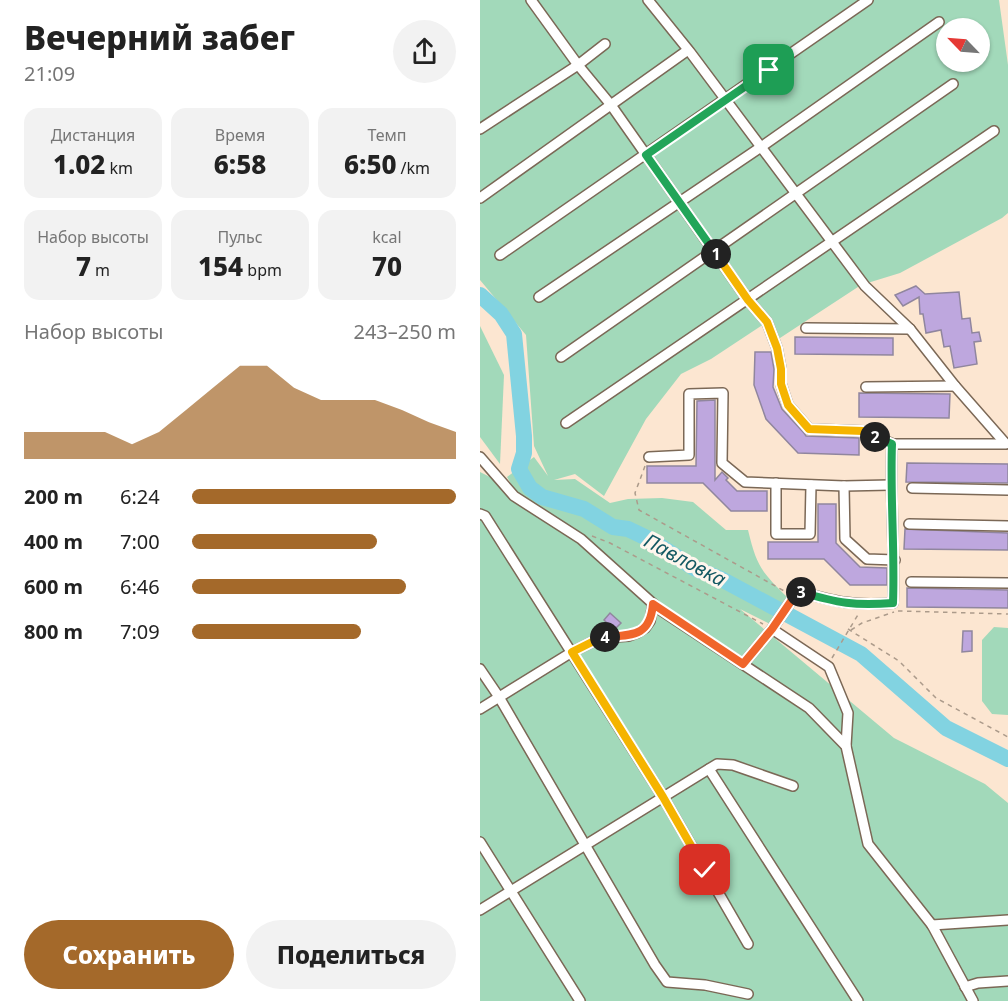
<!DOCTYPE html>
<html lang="ru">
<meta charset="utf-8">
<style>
body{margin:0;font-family:"Noto Sans",sans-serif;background:#f2f2f2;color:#222;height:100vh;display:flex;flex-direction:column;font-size:22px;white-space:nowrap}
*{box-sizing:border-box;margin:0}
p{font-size:20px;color:#767676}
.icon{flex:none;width:33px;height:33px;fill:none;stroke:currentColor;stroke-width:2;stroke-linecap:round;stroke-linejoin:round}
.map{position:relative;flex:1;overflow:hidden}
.details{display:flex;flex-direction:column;background:#fff;width:480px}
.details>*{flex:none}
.needle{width:39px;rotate:295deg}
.fabs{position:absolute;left:456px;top:18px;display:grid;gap:12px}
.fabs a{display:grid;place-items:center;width:54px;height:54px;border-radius:50%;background:#fff;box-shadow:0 2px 4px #0004;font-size:30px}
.pin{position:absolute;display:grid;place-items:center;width:51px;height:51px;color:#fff;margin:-26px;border-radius:12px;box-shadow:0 3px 9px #0006}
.km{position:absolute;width:30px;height:30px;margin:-15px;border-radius:50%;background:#222;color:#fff;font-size:16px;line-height:30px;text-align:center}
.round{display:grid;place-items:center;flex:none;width:63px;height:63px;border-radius:32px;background:#f2f2f2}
.summary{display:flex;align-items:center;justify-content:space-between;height:102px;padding:0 24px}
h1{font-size:33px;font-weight:800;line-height:45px}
.stats{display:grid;grid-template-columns:repeat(3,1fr);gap:9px;height:102px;padding:6px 24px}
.stats div{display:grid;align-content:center;border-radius:15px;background:#f2f2f2;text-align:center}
.stats b{font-size:26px;font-weight:800}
.stats small{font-size:16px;font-weight:400}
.stats p{font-size:16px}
.chart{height:168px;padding:12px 24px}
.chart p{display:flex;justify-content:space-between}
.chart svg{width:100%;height:108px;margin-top:6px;fill:#a4692a;opacity:.7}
.action{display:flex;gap:12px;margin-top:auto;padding:12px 24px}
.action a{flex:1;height:69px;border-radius:36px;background:#a4692a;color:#fff;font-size:24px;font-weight:800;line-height:69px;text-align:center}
.action a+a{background:#f2f2f2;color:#222}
ul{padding:0 24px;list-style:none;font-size:20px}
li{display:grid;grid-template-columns:96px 72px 1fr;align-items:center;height:45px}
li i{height:15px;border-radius:8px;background:#a4692a}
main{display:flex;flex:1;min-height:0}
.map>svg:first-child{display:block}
.green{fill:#a2d9ba;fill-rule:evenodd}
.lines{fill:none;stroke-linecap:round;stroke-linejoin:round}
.river{stroke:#82d3e1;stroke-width:16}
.building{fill:#bea7de;stroke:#90869e;stroke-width:1.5}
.minor-casing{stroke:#7b6856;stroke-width:12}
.path{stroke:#ac9b8b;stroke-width:1.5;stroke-dasharray:4.5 4.5;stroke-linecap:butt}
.minor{stroke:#fff;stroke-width:9}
.split-1-casing{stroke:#fff;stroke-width:12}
.split-2-casing{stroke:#fff;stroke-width:12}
.split-3-casing{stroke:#fff;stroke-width:12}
.split-4-casing{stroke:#fff;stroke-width:12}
.split-5-casing{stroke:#fff;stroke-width:12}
.split-1{stroke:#22a559;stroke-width:8}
.split-2{stroke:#f5b400;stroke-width:8}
.split-3{stroke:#22a559;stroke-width:8}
.split-4{stroke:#f0652b;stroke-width:8}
.split-5{stroke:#f5b400;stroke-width:8}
.labels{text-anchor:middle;stroke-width:6;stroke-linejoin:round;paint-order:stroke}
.water-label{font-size:20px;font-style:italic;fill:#145963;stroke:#fff6ed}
</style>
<main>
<section class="details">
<div class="summary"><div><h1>Вечерний забег</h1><p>21:09</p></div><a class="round"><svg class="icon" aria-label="share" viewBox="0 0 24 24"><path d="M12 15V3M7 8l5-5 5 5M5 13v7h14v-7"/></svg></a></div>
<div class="stats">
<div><p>Дистанция</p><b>1.02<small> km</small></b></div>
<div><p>Время</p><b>6:58</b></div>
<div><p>Темп</p><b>6:50<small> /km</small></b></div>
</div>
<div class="stats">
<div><p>Набор высоты</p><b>7<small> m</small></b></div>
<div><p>Пульс</p><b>154<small> bpm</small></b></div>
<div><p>kcal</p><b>70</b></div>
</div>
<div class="chart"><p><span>Набор высоты</span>243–250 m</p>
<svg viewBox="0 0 160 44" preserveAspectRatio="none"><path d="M0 44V33L10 33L20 33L30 33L40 38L50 33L60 24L70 15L80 6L90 6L100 15L110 20L120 20L130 20L140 24L150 29L160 33V44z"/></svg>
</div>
<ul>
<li><b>200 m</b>6:24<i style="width:100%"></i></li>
<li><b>400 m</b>7:00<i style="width:70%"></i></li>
<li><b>600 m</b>6:46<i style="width:81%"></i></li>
<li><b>800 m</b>7:09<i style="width:64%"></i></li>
</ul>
<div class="action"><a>Сохранить</a><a>Поделиться</a></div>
</section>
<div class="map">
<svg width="528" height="1001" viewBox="0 0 528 1001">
<rect width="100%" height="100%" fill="#fce6d1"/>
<g class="green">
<path d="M0 0H519L528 65V213L522 218 420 273 381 285 300 338 287 322 231 359 201 374 166 419 124 496 95 474 74 480 95 479 130 503 148 499 182 498 213 502 246 530H268C277 567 281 571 308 598L290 624 260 609 414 738 505 784 528 803V1001H0V472L34 489 27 477 54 457 68 476 54 446 46 335 0 280ZM466 28H500V62H466Z"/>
<polygon points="0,326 24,375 20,464 0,437"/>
<polygon points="514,627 528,628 528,715 512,714 502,701 502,640"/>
</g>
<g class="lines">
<polyline class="river" points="0,295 21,314 34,334 44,436 44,453 39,469 50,488 62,497 104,509 133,527 148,529 169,539 214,568 243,580 381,654 466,728 528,759"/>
</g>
<g class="building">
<polygon points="436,286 445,294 479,292 482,319 490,318 492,333 499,332 501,341 494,342 497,364 474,368 470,346 464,347 461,330 446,333 443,314 440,314 439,297 423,306 415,295"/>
<polygon points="315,337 413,338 413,355 315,354"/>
<polygon points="275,352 291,352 294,369 293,387 302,409 324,433 326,436 379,438 379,455 318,453 286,419 274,385"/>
<polygon points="379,393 470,394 469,418 379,417"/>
<polygon points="235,400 235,480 242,472 248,478 246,480 257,491 287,491 287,511 251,511 223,483 167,483 167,466 216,466 217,401"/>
<polygon points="427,463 528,464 528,483 426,482"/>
<polygon points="338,504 356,504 356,543 380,567 407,568 407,585 370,585 344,559 288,559 288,542 338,542"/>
<polygon points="425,529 528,533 528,550 424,549"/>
<polygon points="427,588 528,590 528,608 427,607"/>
<polygon points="130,613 141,623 134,630 124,620"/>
<polygon points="483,631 492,631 492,651 482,652"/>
</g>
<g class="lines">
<defs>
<g id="minor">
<polyline points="51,0 98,65 131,105 268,300 287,322 297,348 301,369 301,384 308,405 329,429 383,431 413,444"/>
<polyline points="168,0 210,52 385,286 430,329 475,386 525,443"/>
<polyline points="0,129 98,65 125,44"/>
<polyline points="0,198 208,50"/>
<polyline points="20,255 388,0"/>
<polyline points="59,297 281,147 459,22"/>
<polyline points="326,328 430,329"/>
<polyline points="81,357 473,84"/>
<polyline points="386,387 475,386"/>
<polyline points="86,423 514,131"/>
<polyline points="0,457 34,496 101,539 179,609 329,708 366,746 388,844 452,925 493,1001"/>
<polyline points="169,457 209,455 209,394 243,393 242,463 265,482 364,486 410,485"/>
<polyline points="296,483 296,534 330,534 331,485"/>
<polyline points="364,486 365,539 387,559 415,560"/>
<polyline points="432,488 528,490"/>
<polyline points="0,514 5,516 183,797 268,944"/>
<polyline points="429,524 528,526"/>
<polyline points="431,582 528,583"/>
<polyline points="292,629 349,667 368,713 366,746"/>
<path d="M263 664 292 629 318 591C356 602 373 606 413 603 415 550 410 497 412 444H526"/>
<polyline points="0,669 19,697 175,965 187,982 225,985 268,994"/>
<polyline points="0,709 92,652 120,638 149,636 157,633 165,628 170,621 173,604"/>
<polyline points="229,769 378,1001"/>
<polyline points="0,842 100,1001"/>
<polyline points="0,910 237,764 253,765 313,786"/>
<polyline points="452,925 528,920"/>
<polyline points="485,987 498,983 528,981"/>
</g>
</defs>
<use href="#minor" class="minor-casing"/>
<g class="path">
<polyline points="165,466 155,493 159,510 306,592"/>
<polyline points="112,536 130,543 283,624"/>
<polyline points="418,611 528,614"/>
<polyline points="368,629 419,661 456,698 528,737"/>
<polyline points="371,630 382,623 414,612"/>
<polyline points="352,658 379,613"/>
</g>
<use href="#minor" class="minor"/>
</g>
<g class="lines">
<defs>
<polyline id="split-1" points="236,254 166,155 289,70"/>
<polyline id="split-2" points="236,254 268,300 287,322 297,348 301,369 301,384 308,405 329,429 383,431 395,437"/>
<path id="split-3" d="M321 592C358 603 374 606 413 603 415 550 410 497 412 444L395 437"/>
<path id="split-4" d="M125 637C152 635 170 637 173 604L263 664 292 629 318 591 321 592"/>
<polyline id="split-5" points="125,637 120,638 92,652 183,797 225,870"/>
</defs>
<use href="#split-1" class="split-1-casing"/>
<use href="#split-2" class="split-2-casing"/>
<use href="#split-3" class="split-3-casing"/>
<use href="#split-4" class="split-4-casing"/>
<use href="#split-5" class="split-5-casing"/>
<use href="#split-1" class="split-1"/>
<use href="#split-2" class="split-2"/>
<use href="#split-3" class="split-3"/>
<use href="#split-4" class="split-4"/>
<use href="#split-5" class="split-5"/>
</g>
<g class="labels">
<g class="water-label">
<text transform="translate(205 560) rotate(28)" y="7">Павловка</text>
</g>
</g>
</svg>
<div class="fabs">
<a><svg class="needle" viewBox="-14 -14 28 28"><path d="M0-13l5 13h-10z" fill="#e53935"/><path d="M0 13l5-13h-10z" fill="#767676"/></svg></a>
</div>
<div class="pin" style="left:289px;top:70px;background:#1e9e55"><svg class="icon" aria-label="arrive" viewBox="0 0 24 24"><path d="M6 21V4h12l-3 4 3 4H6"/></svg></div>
<div class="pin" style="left:225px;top:870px;background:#d93025"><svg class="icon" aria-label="check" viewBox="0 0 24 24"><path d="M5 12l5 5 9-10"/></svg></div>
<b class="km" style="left:236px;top:254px">1</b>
<b class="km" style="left:395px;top:437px">2</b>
<b class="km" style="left:321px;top:592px">3</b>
<b class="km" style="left:125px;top:637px">4</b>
</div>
</main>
